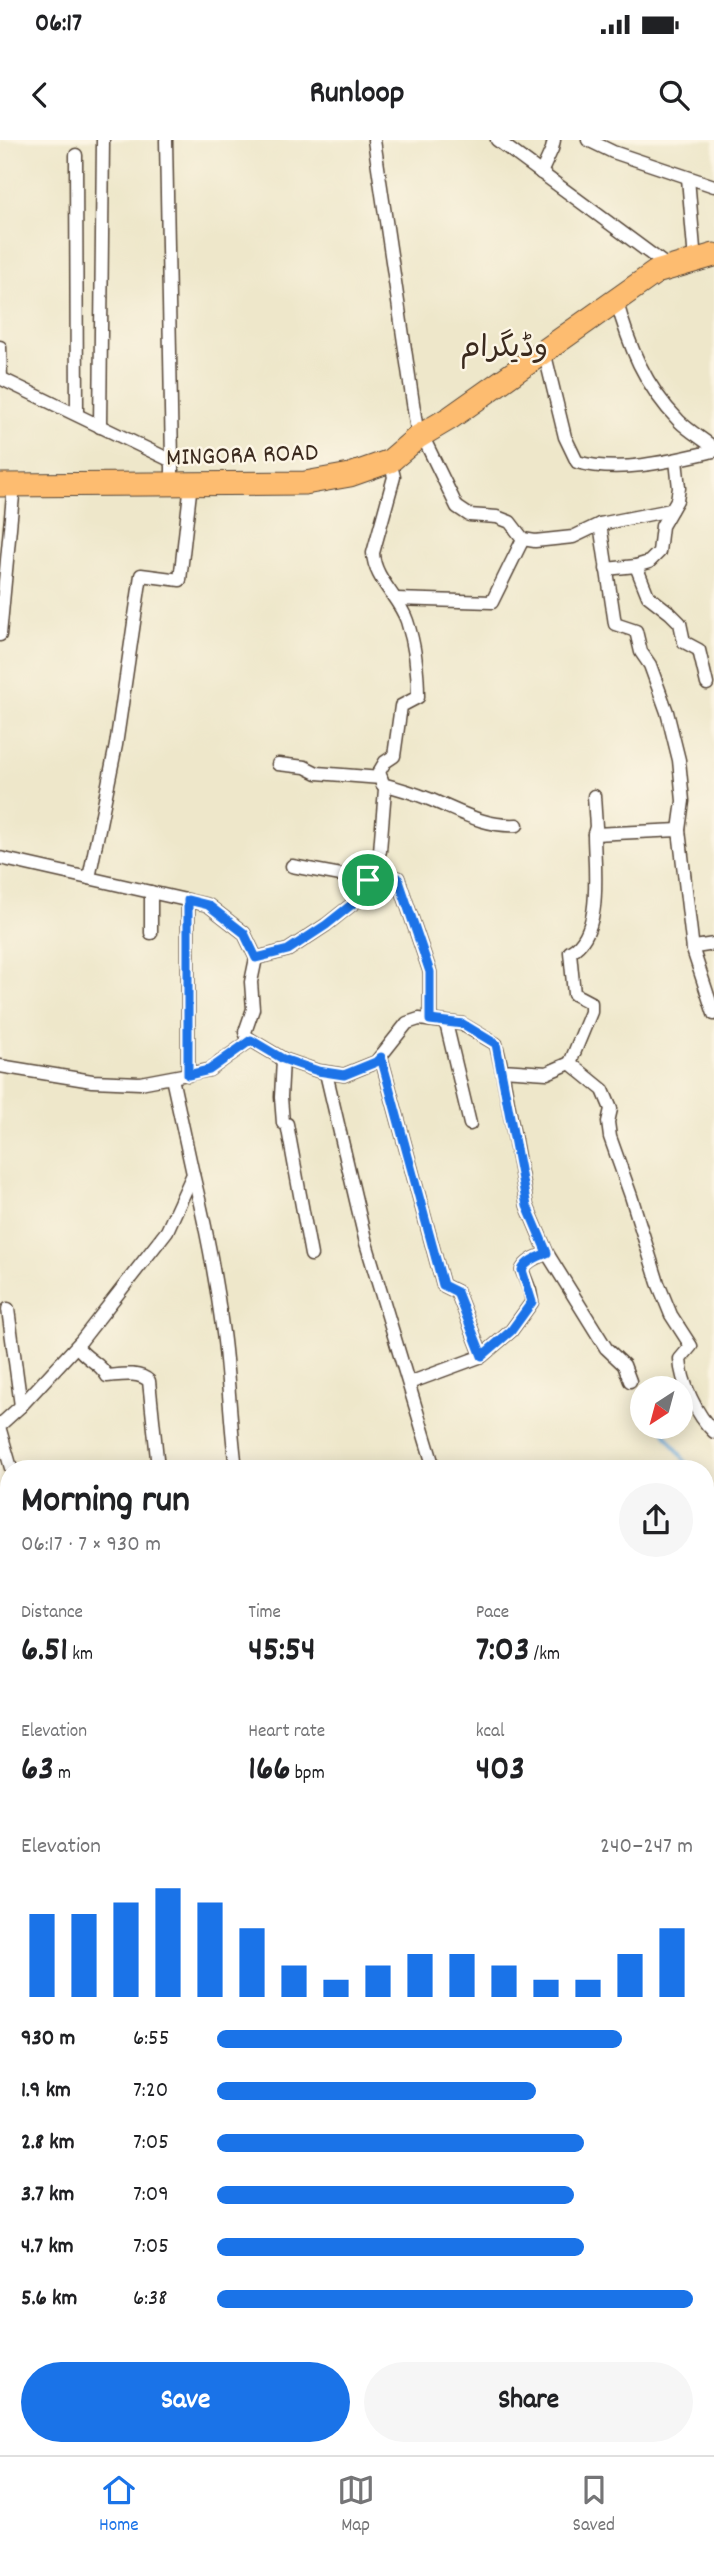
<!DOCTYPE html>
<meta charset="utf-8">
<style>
body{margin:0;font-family:Dekko,"Playpen Sans Arabic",sans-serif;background:#f6f6f6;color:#202124;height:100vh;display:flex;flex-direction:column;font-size:26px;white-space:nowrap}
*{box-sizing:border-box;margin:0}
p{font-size:23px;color:#757577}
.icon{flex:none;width:38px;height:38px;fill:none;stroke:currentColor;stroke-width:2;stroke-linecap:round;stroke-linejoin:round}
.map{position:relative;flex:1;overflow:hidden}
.panel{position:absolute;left:0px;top:1320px;width:714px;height:996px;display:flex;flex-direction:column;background:#fff;border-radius:28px 28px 0 0;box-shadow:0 4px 18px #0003}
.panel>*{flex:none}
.needle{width:46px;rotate:216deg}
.fabs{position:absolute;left:630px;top:1236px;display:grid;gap:14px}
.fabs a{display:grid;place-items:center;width:63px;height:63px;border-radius:50%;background:#fff;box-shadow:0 4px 18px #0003;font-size:35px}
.pin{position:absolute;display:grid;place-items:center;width:60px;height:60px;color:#fff;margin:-30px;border:4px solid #fff;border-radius:50%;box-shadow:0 2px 7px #0007}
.round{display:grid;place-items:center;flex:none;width:74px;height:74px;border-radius:37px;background:#f6f6f6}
.headline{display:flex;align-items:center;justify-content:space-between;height:119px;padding:0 21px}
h1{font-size:38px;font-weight:800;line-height:52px}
.metrics{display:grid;grid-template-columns:repeat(3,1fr);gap:10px;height:119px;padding:7px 21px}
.metrics div{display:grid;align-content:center}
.metrics b{font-size:35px;font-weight:800}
.metrics small{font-size:19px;font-weight:400}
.metrics p{font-size:19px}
.chart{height:196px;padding:14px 21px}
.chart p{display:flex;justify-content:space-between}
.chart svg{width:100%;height:126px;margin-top:7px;stroke:#1a73e8;stroke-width:6}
.cta{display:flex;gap:14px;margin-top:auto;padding:14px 21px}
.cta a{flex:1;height:80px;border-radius:42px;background:#1a73e8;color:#fff;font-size:28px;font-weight:800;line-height:80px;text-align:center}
.cta a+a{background:#f6f6f6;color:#202124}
ul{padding:0 21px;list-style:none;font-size:23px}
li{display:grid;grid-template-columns:112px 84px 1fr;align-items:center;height:52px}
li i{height:18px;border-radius:9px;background:#1a73e8}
.status{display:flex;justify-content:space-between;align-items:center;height:49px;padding:0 35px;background:#fff;direction:ltr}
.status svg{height:19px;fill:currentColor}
header{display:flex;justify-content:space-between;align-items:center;height:91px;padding:0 21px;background:#fff;font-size:32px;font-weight:800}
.tab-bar{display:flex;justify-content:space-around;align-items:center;height:98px;border-top:2px solid #e0e0e0;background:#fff;font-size:19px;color:#757577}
.tab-bar a{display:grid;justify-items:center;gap:4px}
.tab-bar .selected{color:#1a73e8}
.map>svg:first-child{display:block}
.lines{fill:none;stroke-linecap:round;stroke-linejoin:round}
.stream{stroke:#6eafe2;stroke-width:3.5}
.river{stroke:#6eafe2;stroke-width:19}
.street-casing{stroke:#564638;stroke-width:15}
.highway-casing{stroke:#564638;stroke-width:25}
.street{stroke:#fff;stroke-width:12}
.highway{stroke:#fdbc6f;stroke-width:23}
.route-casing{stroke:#fff;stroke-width:14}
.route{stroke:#1a73e8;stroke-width:9}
.labels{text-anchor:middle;stroke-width:5;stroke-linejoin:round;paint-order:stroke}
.street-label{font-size:26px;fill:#3b2a1e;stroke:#fcf5e5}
.quarter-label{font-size:30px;fill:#3b2a1e;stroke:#fcf5e5}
</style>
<div class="status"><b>06:17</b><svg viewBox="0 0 49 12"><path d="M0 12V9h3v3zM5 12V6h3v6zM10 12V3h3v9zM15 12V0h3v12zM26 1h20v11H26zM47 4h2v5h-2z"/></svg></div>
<header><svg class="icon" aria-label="back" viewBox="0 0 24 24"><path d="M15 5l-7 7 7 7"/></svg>Runloop<svg class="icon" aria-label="search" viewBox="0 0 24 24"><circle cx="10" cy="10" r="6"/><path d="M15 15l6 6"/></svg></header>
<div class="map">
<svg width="714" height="2315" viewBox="0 0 714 2315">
<rect width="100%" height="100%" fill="#fcf5e5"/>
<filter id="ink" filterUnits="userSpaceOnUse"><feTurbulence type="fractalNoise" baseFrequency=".0143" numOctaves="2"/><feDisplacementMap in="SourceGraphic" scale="14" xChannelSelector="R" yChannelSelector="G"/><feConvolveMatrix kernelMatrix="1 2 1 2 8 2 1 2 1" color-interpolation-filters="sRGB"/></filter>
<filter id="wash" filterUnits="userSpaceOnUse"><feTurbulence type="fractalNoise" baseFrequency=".00686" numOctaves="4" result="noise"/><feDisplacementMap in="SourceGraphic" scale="28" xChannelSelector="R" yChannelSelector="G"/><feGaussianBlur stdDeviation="1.57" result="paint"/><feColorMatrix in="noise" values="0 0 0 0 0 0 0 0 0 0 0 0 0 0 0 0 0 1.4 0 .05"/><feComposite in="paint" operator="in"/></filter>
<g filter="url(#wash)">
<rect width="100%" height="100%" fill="#eee7ca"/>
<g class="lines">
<g class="stream">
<polyline points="638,1261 642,1266"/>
<polyline points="660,1286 690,1328"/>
<polyline points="705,1398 714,1398"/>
<polyline points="0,1540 9,1547"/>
</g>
<g class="river">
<polyline points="0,2195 9,2203"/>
<polyline points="79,2306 83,2315"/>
</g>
</g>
</g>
<g filter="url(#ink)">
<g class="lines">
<defs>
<g id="street">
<polyline points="166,0 172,321"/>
<polyline points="374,0 418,297"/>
<polyline points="497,0 670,128"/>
<polyline points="588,0 613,12 714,46"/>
<polyline points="76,15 77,274"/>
<polyline points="541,33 552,9 554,0"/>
<polyline points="688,38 695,121"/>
<path d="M616 159C629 206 644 245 679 281 689 291 703 299 714 308"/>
<polyline points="0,207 1,238"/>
<path d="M544 211 565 297 577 322C620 334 671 321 714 311"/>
<polyline points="0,238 172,321 172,343"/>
<polyline points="100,287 103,0"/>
<polyline points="422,295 457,367 469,375 497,377 510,382 523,399 535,401 573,397 600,384 671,370"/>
<polyline points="676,320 679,348 677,360 662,386 659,412 649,422 636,426 648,456 670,473 680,483 684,502 699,510 707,544"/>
<polyline points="600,384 615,484 636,491 641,512 650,525 667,572 679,620 683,661 679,690 693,810 714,874"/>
<polyline points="606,429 636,426"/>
<polyline points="396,459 492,462 523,399"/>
<polyline points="0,495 14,345"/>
<polyline points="278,624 305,627 317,633 381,638"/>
<path d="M382 644C398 648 414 653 429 659 459 671 484 687 517 685"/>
<polyline points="594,694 679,690"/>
<polyline points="0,718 208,765 244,793 256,818 251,842 253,869 245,892 247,897 251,900 209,930 140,943 92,941 0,926"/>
<polyline points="292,726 368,740 398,738 430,832 430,880"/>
<polyline points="89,738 116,605 141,435 180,440 191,343"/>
<polyline points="151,793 151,752"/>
<polyline points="693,810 695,807 714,804"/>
<path d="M256 818 288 810 326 785 360 758 380 711 385 649 379 632 385 622 394 616 401 566 418 557C418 532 415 505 407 481 399 457 374 439 373 413L394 337 390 321"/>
<polyline points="446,883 470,984"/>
<path d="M251 900 283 919 318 931 344 935 376 922 407 883 419 879 462 884 496 904 502 930 547 933 570 923 603 950 611 969 608 982 610 997 631 1056 658 1143 671 1175 691 1206 680 1219C681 1242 697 1276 714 1292"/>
<polyline points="381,917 443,1145 457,1152 482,1216"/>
<polyline points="283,919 281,957 283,983 287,984 311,1115"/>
<path d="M570 923 591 872V863L574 854 570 812C604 794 594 727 594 694L596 687 594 656"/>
<polyline points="502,930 527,1066 547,1113 606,1208 624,1225 630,1241"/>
<polyline points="326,933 366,1103 434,1328"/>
<polyline points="188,935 188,760"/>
<path d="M193 1034C206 1086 216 1140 223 1193 229 1238 230 1283 236 1328"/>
<polyline points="8,1169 21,1266"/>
<path d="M77 1206C87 1221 99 1221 107 1236 120 1235 139 1231 149 1241L158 1328"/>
<path d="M409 1243 482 1216 511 1191 532 1162 530 1151 522 1130C527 1120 538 1117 547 1113"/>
<polyline points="0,1285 21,1266 81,1201 167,1091 193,1034 172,938"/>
<polyline points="0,1290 11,1328"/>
<polyline points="714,1461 709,1488 714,1515"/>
<polyline points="0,1587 9,1583"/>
<polyline points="705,1620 711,1605 714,1561"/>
<polyline points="705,1742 710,1750 705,1755"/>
<polyline points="576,2315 578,2306"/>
</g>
<polyline id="highway" points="0,345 305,343 350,335 390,321 418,297 450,278 656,132 714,115"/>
</defs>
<use href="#street" class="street-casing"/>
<use href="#highway" class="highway-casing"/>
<use href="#street" class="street"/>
<use href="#highway" class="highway"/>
</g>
</g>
<g class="lines" filter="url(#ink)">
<defs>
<path id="route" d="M398 738 430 832V880L463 884 496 904 527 1066 547 1113C538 1117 527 1120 522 1130L532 1162 511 1191 482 1216 457 1152 443 1145 381 917 376 922 344 935 318 931 283 919 251 900 209 930 188 935V760L208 765 244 793 256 818 288 810 326 785 360 758 368 740Z"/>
</defs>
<use href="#route" class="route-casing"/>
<use href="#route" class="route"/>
</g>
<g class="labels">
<g class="street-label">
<text transform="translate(242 313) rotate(-2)" y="9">MINGORA ROAD</text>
</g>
<g class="quarter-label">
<text x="504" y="216">وڈیگرام</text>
</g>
</g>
</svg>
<div class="fabs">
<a><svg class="needle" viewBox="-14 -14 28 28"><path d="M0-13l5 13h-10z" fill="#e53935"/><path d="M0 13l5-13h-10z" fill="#757577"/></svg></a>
</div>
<div class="pin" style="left:368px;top:740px;background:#1e9e55"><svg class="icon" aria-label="arrive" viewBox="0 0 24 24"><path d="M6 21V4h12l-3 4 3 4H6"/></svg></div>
<section class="panel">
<div class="headline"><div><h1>Morning run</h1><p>06:17 · 7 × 930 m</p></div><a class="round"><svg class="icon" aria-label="share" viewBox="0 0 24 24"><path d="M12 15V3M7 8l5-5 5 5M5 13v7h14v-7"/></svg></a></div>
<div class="metrics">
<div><p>Distance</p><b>6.51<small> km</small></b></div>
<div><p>Time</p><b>45:54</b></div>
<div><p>Pace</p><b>7:03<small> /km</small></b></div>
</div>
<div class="metrics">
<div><p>Elevation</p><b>63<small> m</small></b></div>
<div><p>Heart rate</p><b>166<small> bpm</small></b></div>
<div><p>kcal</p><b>403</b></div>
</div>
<div class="chart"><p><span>Elevation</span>240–247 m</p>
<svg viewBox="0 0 160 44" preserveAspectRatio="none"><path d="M5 44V15M15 44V15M25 44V11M35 44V6M45 44V11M55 44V20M65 44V33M75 44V38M85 44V33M95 44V29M105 44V29M115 44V33M125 44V38M135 44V38M145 44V29M155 44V20"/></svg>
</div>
<ul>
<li><b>930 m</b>6:55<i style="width:85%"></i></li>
<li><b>1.9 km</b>7:20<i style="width:67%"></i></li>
<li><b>2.8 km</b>7:05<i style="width:77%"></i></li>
<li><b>3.7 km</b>7:09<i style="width:75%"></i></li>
<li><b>4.7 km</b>7:05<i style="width:77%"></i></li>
<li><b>5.6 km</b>6:38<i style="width:100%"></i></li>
</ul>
<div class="cta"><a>Save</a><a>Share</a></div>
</section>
</div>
<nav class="tab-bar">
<a class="selected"><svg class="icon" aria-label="home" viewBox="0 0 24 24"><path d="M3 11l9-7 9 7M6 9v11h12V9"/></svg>Home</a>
<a><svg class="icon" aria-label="map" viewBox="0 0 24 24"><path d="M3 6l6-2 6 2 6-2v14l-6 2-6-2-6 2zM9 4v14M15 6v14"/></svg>Map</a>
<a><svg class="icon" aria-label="saved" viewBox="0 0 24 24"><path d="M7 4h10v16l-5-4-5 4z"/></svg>Saved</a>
</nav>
